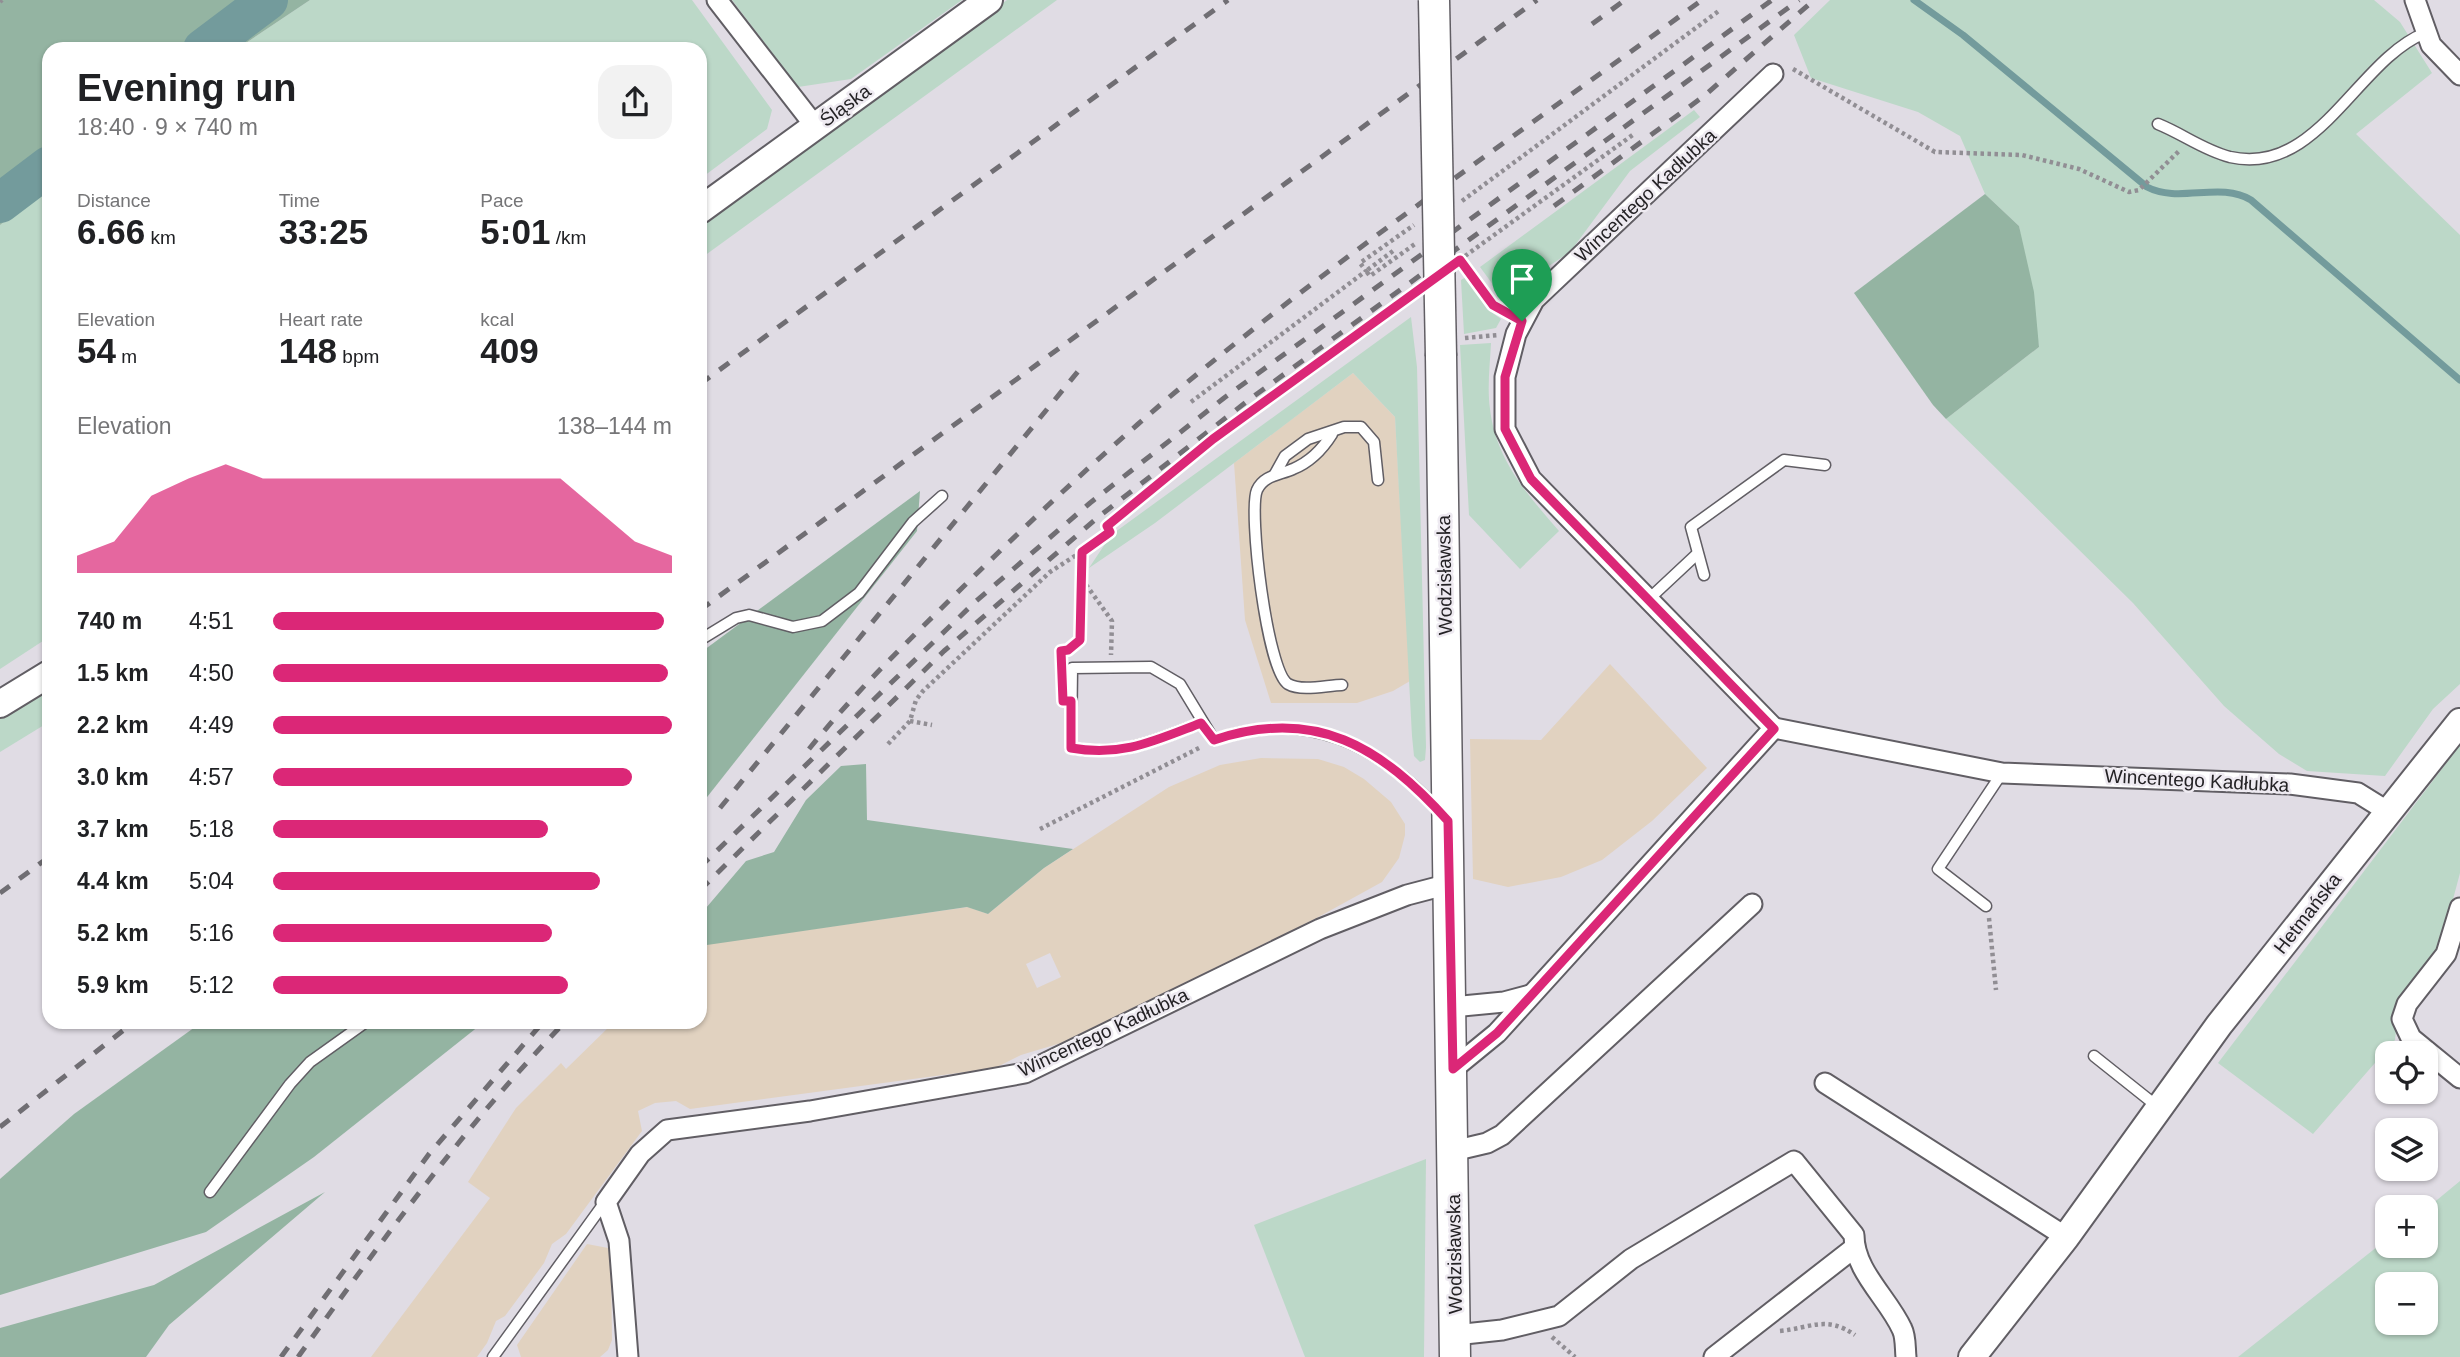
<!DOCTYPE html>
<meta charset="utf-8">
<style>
body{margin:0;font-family:Arial,sans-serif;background:#f2f2f2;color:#202124;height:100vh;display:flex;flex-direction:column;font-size:26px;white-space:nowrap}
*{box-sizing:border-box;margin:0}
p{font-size:23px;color:#757577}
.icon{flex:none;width:38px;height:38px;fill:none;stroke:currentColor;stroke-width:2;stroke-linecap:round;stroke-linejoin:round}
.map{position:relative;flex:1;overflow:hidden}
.panel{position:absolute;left:42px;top:42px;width:665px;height:987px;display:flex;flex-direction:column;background:#fff;border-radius:21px;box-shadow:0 2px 5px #0004}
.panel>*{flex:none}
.tools{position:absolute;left:2375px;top:1041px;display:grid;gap:14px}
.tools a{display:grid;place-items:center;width:63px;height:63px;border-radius:14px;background:#fff;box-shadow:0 2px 5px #0004;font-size:35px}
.pin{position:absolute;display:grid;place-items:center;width:60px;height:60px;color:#fff;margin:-72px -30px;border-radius:50% 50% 50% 0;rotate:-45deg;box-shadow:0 0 7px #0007}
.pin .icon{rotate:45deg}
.round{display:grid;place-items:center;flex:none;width:74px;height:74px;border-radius:21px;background:#f2f2f2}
.headline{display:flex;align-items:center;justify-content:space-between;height:119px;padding:0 35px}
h1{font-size:38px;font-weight:600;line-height:52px}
.figures{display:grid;grid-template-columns:repeat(3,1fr);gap:10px;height:119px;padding:7px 35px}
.figures div{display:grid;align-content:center}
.figures b{font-size:35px;font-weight:600}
.figures small{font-size:19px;font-weight:400}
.figures p{font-size:19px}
.chart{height:196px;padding:14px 35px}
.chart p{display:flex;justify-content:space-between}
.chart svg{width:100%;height:126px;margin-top:7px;fill:#db2777;opacity:.7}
ul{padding:0 35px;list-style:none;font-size:23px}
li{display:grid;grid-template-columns:112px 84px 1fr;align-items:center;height:52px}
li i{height:18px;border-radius:9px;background:#db2777}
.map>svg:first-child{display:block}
.commercial{fill:#e1d2c0;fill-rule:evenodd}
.green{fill:#bcd8c8;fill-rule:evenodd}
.forest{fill:#94b4a2}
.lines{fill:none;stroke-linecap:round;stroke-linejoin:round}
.stream{stroke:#739b9c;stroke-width:7}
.river{stroke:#739b9c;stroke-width:40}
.lane-casing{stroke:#615e64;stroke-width:13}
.street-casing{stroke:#615e64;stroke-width:23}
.secondary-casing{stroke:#615e64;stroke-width:30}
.primary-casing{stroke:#615e64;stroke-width:33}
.path{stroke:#918e94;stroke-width:4.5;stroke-dasharray:3.5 3.5;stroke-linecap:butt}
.lane{stroke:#fff;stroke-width:10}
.street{stroke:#fff;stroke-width:19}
.secondary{stroke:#fff;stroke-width:26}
.primary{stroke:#fff;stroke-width:30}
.rail{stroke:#706e73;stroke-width:5;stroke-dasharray:12 12;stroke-linecap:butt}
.primary-bridge-casing{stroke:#615e64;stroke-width:33;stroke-linecap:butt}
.primary-bridge{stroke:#fff;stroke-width:30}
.route-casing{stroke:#fff;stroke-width:14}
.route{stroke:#db2777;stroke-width:9}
.labels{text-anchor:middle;stroke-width:5;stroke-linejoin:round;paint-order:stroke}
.street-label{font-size:19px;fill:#242225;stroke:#eeeaf1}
</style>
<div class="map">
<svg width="2460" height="1357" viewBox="0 0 2460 1357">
<rect width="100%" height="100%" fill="#e0dce4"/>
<g class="commercial">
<polygon points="1353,373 1395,417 1410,681 1393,691 1357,703 1271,703 1245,620 1234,463"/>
<polygon points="1610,664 1707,768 1652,821 1602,860 1561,877 1508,887 1473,879 1470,739 1541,740"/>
<path d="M1261 758 1318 759 1344 767 1364 779 1391 802 1405 824V835L1399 858 1382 882 1313 920 1061 1043 1021 1055 995 1068 690 1109 676 1101 655 1103 638 1111 642 1131 566 1234 552 1244 544 1263 505 1316 496 1321 487 1343 477 1357H371L490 1198 468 1182 516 1108 561 1063 566 1069 614 1022H700V945L968 907 988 914 1044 868 1169 787 1220 765ZM1050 953 1061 977 1037 988 1026 964Z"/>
<polygon points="587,1244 608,1248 611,1258 612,1340 608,1350 600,1357 521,1357 517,1345"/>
</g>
<g class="green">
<polygon points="310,0 692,0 772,110 767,129 700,179 700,49 237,49"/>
<polygon points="732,0 962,0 851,79 798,87"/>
<polygon points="1007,0 1057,0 700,259 700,224"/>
<polygon points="1830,0 2374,0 2400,22 2432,73 2356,134 2460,235 2460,684 2433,709 2385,776 2307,771 2279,754 2224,706 2133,603 1946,419 2039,347 2019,226 1985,194 1960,136 1918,112 1811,78 1794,35"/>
<polygon points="1694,110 1700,117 1630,171 1570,252 1502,297 1480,267"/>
<polygon points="49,186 49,637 0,669 0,225"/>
<polygon points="1466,277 1487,309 1501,319 1496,328 1464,334 1461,280"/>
<polygon points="1411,317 1417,367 1426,747 1425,760 1420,762 1414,756 1412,736 1395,417 1353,373 1155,523 1089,568 1111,535"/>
<path d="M1491 343C1490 364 1487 388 1490 409 1496 460 1527 494 1559 531L1520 569 1469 515 1460 345Z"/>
<polygon points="49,685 49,722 0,752 0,714"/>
<polygon points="2460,745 2460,873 2439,952 2398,1011 2395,1040 2313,1134 2218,1063"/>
<polygon points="1426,1159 1424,1357 1305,1357 1254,1225"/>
<path d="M2460 1181V1357H2238L2387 1239V1246H2426V1209ZM2387 1284H2426V1323H2387Z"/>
</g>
<g class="forest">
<polygon points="0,0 310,0 237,49 49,49 49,186 0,225"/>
<polygon points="1985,194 2019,226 2034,292 2039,347 1946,419 1933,405 1854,293"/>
<polygon points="920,491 917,531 700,806 700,653"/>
<polygon points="866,764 867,820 1073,849 1044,868 988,914 967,907 700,946 700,915 746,861 774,852 806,800 841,766"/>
<polygon points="202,1022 484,1022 314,1157 206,1232 0,1295 0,1179 74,1114"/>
<polygon points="325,1192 169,1325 146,1357 0,1357 0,1328 154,1285"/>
</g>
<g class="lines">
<path class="stream" d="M1914 0 1963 35 2147 187C2179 204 2220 181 2251 200L2460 380"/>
<g class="river">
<polyline points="203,49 268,0"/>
<polyline points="0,203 49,166"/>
</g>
<defs>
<g id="lane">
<path d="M2158 124C2183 134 2203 150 2230 157 2318 177 2357 60 2425 33"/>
<path d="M1332 434C1322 450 1310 462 1293 469 1280 475 1264 475 1257 490 1248 511 1267 671 1288 684 1302 692 1328 685 1342 685"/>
<polyline points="1275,474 1285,456 1308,439 1344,427 1361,427 1374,442 1378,480"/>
<polyline points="1704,575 1691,527 1784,460 1825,465"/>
<polyline points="1650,598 1696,555"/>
<polyline points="700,640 736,618 749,615 793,627 822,621 859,593 913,522 942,496"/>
<path d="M1201 723C1154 741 1122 757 1071 748L1072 668 1151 667 1180 684 1214 740C1308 708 1378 744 1441 813"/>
<polyline points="1986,906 1938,869 2002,773"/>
<polyline points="2094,1056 2158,1107"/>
<polyline points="210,1192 290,1084 310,1062 366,1022"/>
<polyline points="493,1357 605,1202"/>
</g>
<g id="street">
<polyline points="717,0 815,126"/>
<polyline points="2415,0 2431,45 2460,75"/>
<polyline points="1773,74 1534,300 1516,334 1505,377 1505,429 1531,479 1774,728"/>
<polyline points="2460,908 2446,954 2407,1004 2402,1019 2411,1038 2460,1078"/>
<polyline points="1452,1007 1504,1002 1530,995"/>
<polyline points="1453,1069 1497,1033 1774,728 2002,773 2290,784 2358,793 2387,811"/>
<polyline points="1825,1083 2066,1237"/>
<polyline points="1453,1151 1487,1143 1502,1135 1752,904"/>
<path d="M1455 1335 1502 1330 1559 1316 1631 1259 1794 1161 1854 1235C1854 1271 1888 1298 1902 1329 1906 1337 1905 1348 1906 1357"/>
<polyline points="628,1357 619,1241 606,1202 640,1154 667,1130 810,1111 1025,1073 1320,929 1407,895 1449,884"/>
<polyline points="1714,1357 1854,1248"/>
</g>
<g id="secondary">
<polyline points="700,210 989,0"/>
<polyline points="0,704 49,674"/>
<polyline points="1972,1357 2066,1237 2219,1025 2460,722"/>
</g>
<polyline id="primary" points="1441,356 1455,1357"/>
</defs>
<use href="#lane" class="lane-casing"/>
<use href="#street" class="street-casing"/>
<use href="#secondary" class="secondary-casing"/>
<use href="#primary" class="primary-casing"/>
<g class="path">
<polyline points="0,2 2,0"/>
<polyline points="1793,69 1935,152 2022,155 2079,169 2129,192 2139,190 2179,151"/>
<polyline points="1462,201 1720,10"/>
<polyline points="1393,251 1366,271 1370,276 1415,244"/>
<polyline points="1465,256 1634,134"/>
<polyline points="1465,266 1493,305 1508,313"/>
<polyline points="1465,338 1498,335"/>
<polyline points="1191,402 1366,271 1360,263 1414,225"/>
<polyline points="1082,579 1112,621 1111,655"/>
<polyline points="1061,659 1061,651 1068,650 1080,641 1082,552 1110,532 1106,526 1213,439 1415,292"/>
<polyline points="910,721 932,725"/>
<polyline points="888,744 910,721 916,700 923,691 1050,572 1081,552"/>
<polyline points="1040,829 1201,747"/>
<polyline points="1989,918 1996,990"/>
<path d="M1780 1331C1811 1328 1826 1315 1855 1335"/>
<polyline points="1552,1337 1575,1357"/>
</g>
<use href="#lane" class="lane"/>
<use href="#street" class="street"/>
<use href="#secondary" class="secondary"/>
<use href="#primary" class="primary"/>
<g class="rail">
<polyline points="1592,24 1625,0"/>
<polyline points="1554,206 1704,96 1814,0"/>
<polyline points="700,384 1228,0"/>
<polyline points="700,610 1537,0"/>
<path d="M809 749C856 691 909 640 963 587 1032 519 1104 452 1179 389 1346 251 1527 128 1702 0"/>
<polyline points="720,808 1080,369"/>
<polyline points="700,867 975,602 1090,503 1224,398 1772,0"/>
<polyline points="700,890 944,651 1097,518 1250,399 1799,0"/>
<polyline points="0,893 49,857"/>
<polyline points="0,1127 134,1022"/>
<polyline points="281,1357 429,1154 543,1022"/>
<path d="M298 1357C382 1241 465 1125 565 1022"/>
</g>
<defs>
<polyline id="primary-bridge" points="1434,0 1441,356"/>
</defs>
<use href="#primary-bridge" class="primary-bridge-casing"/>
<use href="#primary-bridge" class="primary-bridge"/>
</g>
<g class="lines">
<defs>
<path id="route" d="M1460 260 1493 305 1522 321 1505 377V429L1531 479 1774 729 1497 1033 1453 1069 1448 821C1381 747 1316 706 1214 740L1201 723C1154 741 1122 757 1071 748V701H1063L1061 651 1068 650 1080 640 1082 552 1110 532 1107 526 1213 439Z"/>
</defs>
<use href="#route" class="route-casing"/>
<use href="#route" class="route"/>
</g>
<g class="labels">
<g class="street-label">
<text transform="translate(845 105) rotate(-36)" y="7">Śląska</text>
<text transform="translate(1645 195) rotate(-43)" y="7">Wincentego Kadłubka</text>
<text transform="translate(1444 575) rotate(-91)" y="7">Wodzisławska</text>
<text transform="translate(2197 780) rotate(3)" y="7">Wincentego Kadłubka</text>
<text transform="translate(2307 913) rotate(-52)" y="7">Hetmańska</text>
<text transform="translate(1103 1032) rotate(-25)" y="7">Wincentego Kadłubka</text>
<text transform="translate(1454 1254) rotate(-91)" y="7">Wodzisławska</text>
</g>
</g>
</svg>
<div class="tools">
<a><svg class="icon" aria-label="locate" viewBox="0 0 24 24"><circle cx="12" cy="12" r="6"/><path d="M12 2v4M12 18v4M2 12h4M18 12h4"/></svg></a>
<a><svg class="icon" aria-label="layers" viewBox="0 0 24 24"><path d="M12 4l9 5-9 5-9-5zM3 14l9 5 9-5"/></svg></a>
<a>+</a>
<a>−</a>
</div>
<div class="pin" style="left:1522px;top:321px;background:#1e9e55"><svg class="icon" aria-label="arrive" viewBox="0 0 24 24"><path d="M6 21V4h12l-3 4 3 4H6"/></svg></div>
<section class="panel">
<div class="headline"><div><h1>Evening run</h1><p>18:40 · 9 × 740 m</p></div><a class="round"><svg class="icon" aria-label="share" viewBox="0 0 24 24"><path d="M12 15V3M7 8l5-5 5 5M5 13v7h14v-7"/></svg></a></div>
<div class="figures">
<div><p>Distance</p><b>6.66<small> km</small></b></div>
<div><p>Time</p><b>33:25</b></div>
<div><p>Pace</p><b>5:01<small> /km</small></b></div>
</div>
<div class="figures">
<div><p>Elevation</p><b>54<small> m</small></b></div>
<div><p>Heart rate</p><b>148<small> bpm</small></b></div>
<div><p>kcal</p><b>409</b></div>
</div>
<div class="chart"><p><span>Elevation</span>138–144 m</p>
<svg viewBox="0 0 160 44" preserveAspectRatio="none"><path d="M0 44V38L10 33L20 17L30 11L40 6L50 11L60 11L70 11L80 11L90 11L100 11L110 11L120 11L130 11L140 22L150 33L160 38V44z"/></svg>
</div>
<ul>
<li><b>740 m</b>4:51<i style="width:98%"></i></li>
<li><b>1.5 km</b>4:50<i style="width:99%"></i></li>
<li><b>2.2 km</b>4:49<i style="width:100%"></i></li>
<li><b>3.0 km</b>4:57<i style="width:90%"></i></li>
<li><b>3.7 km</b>5:18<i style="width:69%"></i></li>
<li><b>4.4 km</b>5:04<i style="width:82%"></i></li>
<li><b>5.2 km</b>5:16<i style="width:70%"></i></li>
<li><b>5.9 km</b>5:12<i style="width:74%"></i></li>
</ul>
</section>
</div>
